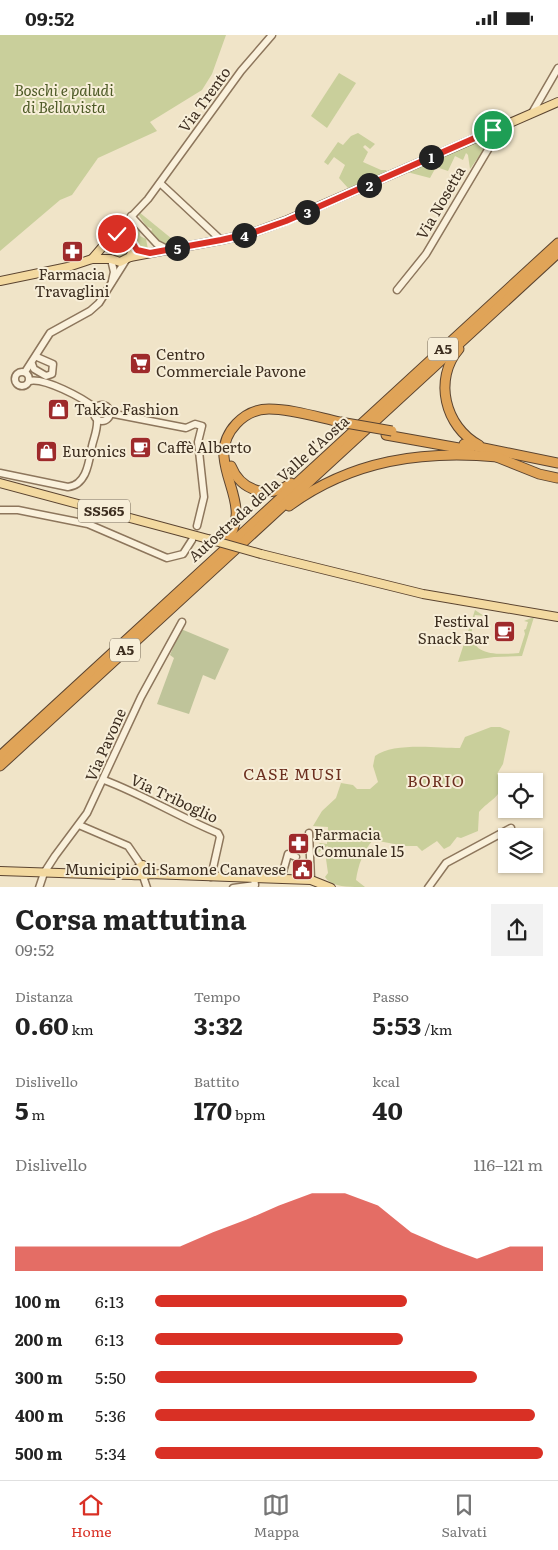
<!DOCTYPE html>
<html lang="it">
<meta charset="utf-8">
<style>
body{margin:0;font-family:Literata,serif;background:#f2f2f2;color:#222;height:100vh;display:flex;flex-direction:column;font-size:19px;white-space:nowrap}
*{box-sizing:border-box;margin:0}
p{font-size:16px;color:#767676}
.icon{flex:none;width:28px;height:28px;fill:none;stroke:currentColor;stroke-width:2;stroke-linecap:round;stroke-linejoin:round}
.map{position:relative;height:852px;overflow:hidden}
.panel{display:flex;flex-direction:column;background:#fff;flex:1}
.panel>*{flex:none}
.controls{position:absolute;left:498px;top:738px;display:grid;gap:10px}
.controls a{display:grid;place-items:center;width:45px;height:45px;border-radius:0px;background:#fff;box-shadow:0 1px 4px #0004;font-size:25px}
.pin{position:absolute;display:grid;place-items:center;width:42px;height:42px;color:#fff;margin:-21px;border:2px solid #fff;border-radius:50%;box-shadow:0 1px 5px #0007}
.km{position:absolute;width:25px;height:25px;margin:-12px;border-radius:50%;background:#222;color:#fff;font-size:14px;line-height:25px;text-align:center}
.round{display:grid;place-items:center;flex:none;width:52px;height:52px;border-radius:0px;background:#f2f2f2}
.headline{display:flex;align-items:center;justify-content:space-between;height:85px;padding:0 15px}
h1{font-size:28px;font-weight:700;line-height:38px}
.stats{display:grid;grid-template-columns:repeat(3,1fr);gap:8px;height:85px;padding:5px 15px}
.stats div{display:grid;align-content:center}
.stats b{font-size:25px;font-weight:700}
.stats small{font-size:14px;font-weight:400}
.stats p{font-size:14px}
.chart{height:140px;padding:10px 15px}
.chart p{display:flex;justify-content:space-between}
.chart svg{width:100%;height:90px;margin-top:5px;fill:#d93025;opacity:.7}
ul{padding:0 15px;list-style:none;font-size:16px}
li{display:grid;grid-template-columns:80px 60px 1fr;align-items:center;height:38px}
li i{height:12px;border-radius:6px;background:#d93025}
.status{display:flex;justify-content:space-between;align-items:center;height:35px;padding:0 25px;background:#fff;direction:ltr}
.status svg{height:14px;fill:currentColor}
.menu{display:flex;justify-content:space-around;align-items:center;height:70px;border-top:1px solid #e0e0e0;background:#fff;font-size:14px;color:#767676}
.menu a{display:grid;justify-items:center;gap:2px}
.menu .on{color:#d93025}
.map>svg:first-child{display:block}
.green{fill:#c9cf9b}
.cemetery{fill:#bfc49a}
.lines{fill:none;stroke-linecap:round;stroke-linejoin:round}
.minor-casing{stroke:#8d765c;stroke-width:9}
.major-casing{stroke:#5b4430;stroke-width:10}
.highway-casing{stroke:#5b4430;stroke-width:11}
.minor{stroke:#faf1dc;stroke-width:6}
.major{stroke:#f3d9a0;stroke-width:8}
.highway{stroke:#e0a458;stroke-width:9}
.major-bridge-casing{stroke:#5b4430;stroke-width:10;stroke-linecap:butt}
.highway-bridge-casing{stroke:#5b4430;stroke-width:11;stroke-linecap:butt}
.major-bridge{stroke:#f3d9a0;stroke-width:8}
.highway-bridge{stroke:#e0a458;stroke-width:9}
.route-casing{stroke:#fff;stroke-width:10}
.route{stroke:#d93025;stroke-width:6}
.labels{text-anchor:middle;stroke-width:4;stroke-linejoin:round;paint-order:stroke}
.shield{fill:#f7eed8;stroke:#756857;stroke-width:1}
.shield-label{font-size:14px;font-weight:bold;fill:#3d2e20}
.park-label{font-size:15px;font-style:italic;fill:#4d5a26;stroke:#f7eed8}
.street-label{font-size:15px;fill:#3d2e20;stroke:#f7eed8}
.poi-label{font-size:15px;fill:#3d2e20;stroke:#f7eed8;text-anchor:start}
.neighbourhood-label{font-size:16px;letter-spacing:1px;fill:#6b2e1e;stroke:#f7eed8}
</style>
<div class="status"><b>09:52</b><svg viewBox="0 0 49 12"><path d="M0 12V9h3v3zM5 12V6h3v6zM10 12V3h3v9zM15 12V0h3v12zM26 1h20v11H26zM47 4h2v5h-2z"/></svg></div>
<div class="map">
<svg width="558" height="853" viewBox="0 0 558 853">
<rect width="100%" height="100%" fill="#f0e4c8"/>
<g class="green">
<polygon points="0,0 226,0 212,39 202,55 150,87 157,96 98,123 72,160 60,165 0,216"/>
<polygon points="339,38 356,48 327,93 311,81"/>
<polygon points="358,98 375,109 370,114 365,110 363,112 368,117 363,127 381,135 386,135 388,138 348,153 339,143 345,130 334,122 328,130 324,127 338,107 343,110 351,101"/>
<polygon points="486,103 489,107 470,134 468,120 466,118 463,125 455,121 448,136 436,132 430,143 407,137"/>
<polygon points="139,177 177,208 162,209 150,200 152,194 146,191 138,179"/>
<polygon points="132,185 140,194 140,201 146,204 148,214 137,213 134,204 127,197 128,191"/>
<circle cx="119" cy="213" r="11"/>
<path d="M475 575 484 581 475 580C463 618 487 621 519 618L525 599 524 595 526 594 528 587 524 586 534 582 522 621 494 622 458 627Z"/>
<path d="M491 692H500L510 696 509 700 503 729 497 739 504 743C501 764 490 764 479 777L478 796 461 803 457 802 450 811 444 814 437 806 422 816 417 811H405L373 805C363 816 358 831 356 845L365 852C352 852 331 853 325 842L328 838 326 824 332 814 327 811 319 817 313 815 320 808 327 809 328 792 313 791 322 776 336 763 341 748 353 750 357 754H370L378 747 373 731 375 721C393 707 437 713 460 713L465 702Z"/>
</g>
<polygon class="cemetery" points="181,594 229,614 215,645 203,640 189,679 157,669 174,623 170,620"/>
<g class="lines">
<defs>
<g id="minor">
<polyline points="532,78 558,33"/>
<polyline points="160,148 221,205"/>
<polyline points="131,181 157,209 169,215"/>
<polyline points="114,200 148,164 241,36 272,0"/>
<polyline points="111,224 114,237 112,246"/>
<polyline points="397,255 426,219 502,91"/>
<polyline points="32,329 34,334 46,341 52,339 53,329 37,322"/>
<circle cx="22" cy="344" r="7"/>
<polyline points="25,337 50,298 90,276 99,268 126,225"/>
<path d="M29 346C44 342 83 363 95 373"/>
<circle cx="102" cy="378" r="8"/>
<polyline points="109,378 186,393 195,389 202,391 198,407 204,462 197,491"/>
<path d="M0 438 68 452C87 450 89 426 92 411 94 402 98 394 97 384"/>
<polyline points="0,475 18,475 88,489 167,523 183,519 192,505"/>
<path d="M104 745C144 760 179 782 218 798L220 802 211 842"/>
<polyline points="79,790 128,811 141,830"/>
<polyline points="309,798 311,845"/>
<polyline points="143,841 147,853"/>
<polyline points="281,844 288,819 296,822"/>
<polyline points="39,853 44,838 55,821 87,778 141,662 182,587"/>
<polyline points="233,853 255,850 254,843"/>
<polyline points="428,853 446,828 511,793"/>
</g>
<g id="major">
<path d="M92 224 110 203 120 199C132 202 136 212 130 222"/>
<polyline points="0,246 68,232 92,224 111,224 120,227 130,222 221,205 252,198 285,186 558,67"/>
<polyline points="0,448 208,504"/>
<polyline points="261,519 423,559 558,582"/>
<path d="M0 836 118 840C129 839 141 842 150 839L311 845 331 853"/>
<polyline points="131,838 143,830 154,839"/>
</g>
<g id="highway">
<path d="M459 314C433 344 445 392 479 410"/>
<polyline points="386,400 470,415"/>
<polyline points="464,409 558,428"/>
<polyline points="494,421 539,439 557,443"/>
<path d="M231 431C241 456 269 465 291 448"/>
<path d="M289 471C352 425 423 415 498 422"/>
<path d="M224 509C250 478 227 454 224 422 222 397 244 374 269 374 292 374 317 382 340 387"/>
<polyline points="0,721 558,208"/>
<polyline points="0,731 558,218"/>
</g>
</defs>
<use href="#minor" class="minor-casing"/>
<use href="#major" class="major-casing"/>
<use href="#highway" class="highway-casing"/>
<use href="#minor" class="minor"/>
<use href="#major" class="major"/>
<use href="#highway" class="highway"/>
<defs>
<polyline id="major-bridge" points="208,504 261,519"/>
<polyline id="highway-bridge" points="340,387 392,396"/>
</defs>
<use href="#major-bridge" class="major-bridge-casing"/>
<use href="#highway-bridge" class="highway-bridge-casing"/>
<use href="#major-bridge" class="major-bridge"/>
<use href="#highway-bridge" class="highway-bridge"/>
</g>
<g class="lines">
<defs>
<polyline id="route" points="117,199 129,202 137,215 150,218 221,205 252,198 286,186 493,95"/>
</defs>
<use href="#route" class="route-casing"/>
<use href="#route" class="route"/>
</g>
<defs>
<symbol id="pharmacy-square" viewBox="-11 -11 22 22"><rect x="-9" y="-9" width="18" height="18" rx="4" fill="#9e2a2b" stroke="#f7eed8"/><path d="M-2-6h4v4h4v4h-4v4h-4v-4h-4v-4h4Z" fill="#fff"/></symbol>
<symbol id="supermarket-square" viewBox="-11 -11 22 22"><rect x="-9" y="-9" width="18" height="18" rx="4" fill="#9e2a2b" stroke="#f7eed8"/><path d="M-6-5.5h2.5l.6 2H6L4.5 2H-2.5L-4.4-4H-6ZM-1.5 3.2a1.3 1.3 0 1 0 .1 0ZM3 3.2a1.3 1.3 0 1 0 .1 0Z" fill="#fff"/></symbol>
<symbol id="shop-square" viewBox="-11 -11 22 22"><rect x="-9" y="-9" width="18" height="18" rx="4" fill="#9e2a2b" stroke="#f7eed8"/><path d="M-5-2.5h2.3a2.7 3.5 0 0 1 5.4 0H5L5.5 6h-11ZM-1.5-2.5h3a1.5 2.3 0 0 0-3 0Z" fill="#fff"/></symbol>
<symbol id="cafe-square" viewBox="-11 -11 22 22"><rect x="-9" y="-9" width="18" height="18" rx="4" fill="#9e2a2b" stroke="#f7eed8"/><path d="M-5.5-4.5H6V0H3Q3 3.5 0 3.5H-2.5Q-5.5 3.5-5.5 0ZM3-3.2v2h1.7v-2ZM-6 4.5H4V6H-6Z" fill="#fff"/></symbol>
<symbol id="civic-square" viewBox="-11 -11 22 22"><rect x="-9" y="-9" width="18" height="18" rx="4" fill="#9e2a2b" stroke="#f7eed8"/><path d="M-.6-6.5H3V-4.5H.6V-3L4-1V1h2V6H-6V1h2V-1L-.6-3ZM-1.2 2.5V6h2.4V2.5Z" fill="#fff"/></symbol>
</defs>
<g fill-rule="evenodd">
<use href="#pharmacy-square" x="60" y="204" width="25" height="25"/>
<use href="#supermarket-square" x="128" y="316" width="25" height="25"/>
<use href="#shop-square" x="46" y="362" width="25" height="25"/>
<use href="#cafe-square" x="128" y="400" width="25" height="25"/>
<use href="#shop-square" x="34" y="404" width="25" height="25"/>
<use href="#cafe-square" x="492" y="584" width="25" height="25"/>
<use href="#pharmacy-square" x="286" y="796" width="25" height="25"/>
<use href="#civic-square" x="290" y="822" width="25" height="25"/>
</g>
<g class="labels">
<g class="shield">
<rect x="428" y="302.5" width="30" height="23" rx="4"/>
<rect x="78" y="464.5" width="52" height="23" rx="4"/>
<rect x="110" y="603.5" width="30" height="23" rx="4"/>
</g>
<g class="shield-label">
<text x="443" y="319">A5</text>
<text x="104" y="481">SS565</text>
<text x="125" y="620">A5</text>
</g>
<g class="park-label">
<text x="64" y="61">Boschi e paludi<tspan x="64" dy="17">di Bellavista</tspan></text>
</g>
<g class="street-label">
<text transform="translate(205 65) rotate(-54)" y="5">Via Trento</text>
<text transform="translate(441 168) rotate(-60)" y="5">Via Nosetta</text>
<text transform="translate(269 454) rotate(-42)" y="5">Autostrada della Valle d'Aosta</text>
<text transform="translate(106 710) rotate(-66)" y="5">Via Pavone</text>
<text transform="translate(174 764) rotate(25)" y="5">Via Triboglio</text>
</g>
<g class="poi-label">
<text x="72" y="245" text-anchor="middle">Farmacia<tspan x="72" dy="17">Travaglini</tspan></text>
<text x="156" y="325">Centro<tspan x="156" dy="17">Commerciale Pavone</tspan></text>
<text x="74" y="380">Takko Fashion</text>
<text x="157" y="418">Caffè Alberto</text>
<text x="62" y="422">Euronics</text>
<text x="489" y="592" text-anchor="end">Festival<tspan x="489" dy="17">Snack Bar</tspan></text>
<text x="314" y="805">Farmacia<tspan x="314" dy="17">Comunale 15</tspan></text>
<text x="286" y="840" text-anchor="end">Municipio di Samone Canavese</text>
</g>
<g class="neighbourhood-label">
<text x="293" y="745">CASE MUSI</text>
<text x="436" y="752">BORIO</text>
</g>
</g>
</svg>
<div class="controls">
<a><svg class="icon" aria-label="locate" viewBox="0 0 24 24"><circle cx="12" cy="12" r="6"/><path d="M12 2v4M12 18v4M2 12h4M18 12h4"/></svg></a>
<a><svg class="icon" aria-label="layers" viewBox="0 0 24 24"><path d="M12 4l9 5-9 5-9-5zM3 14l9 5 9-5"/></svg></a>
</div>
<div class="pin" style="left:493px;top:95px;background:#1e9e55"><svg class="icon" aria-label="arrive" viewBox="0 0 24 24"><path d="M6 21V4h12l-3 4 3 4H6"/></svg></div>
<div class="pin" style="left:117px;top:199px;background:#d93025"><svg class="icon" aria-label="check" viewBox="0 0 24 24"><path d="M5 12l5 5 9-10"/></svg></div>
<b class="km" style="left:431px;top:122px">1</b>
<b class="km" style="left:369px;top:150px">2</b>
<b class="km" style="left:307px;top:177px">3</b>
<b class="km" style="left:244px;top:200px">4</b>
<b class="km" style="left:177px;top:213px">5</b>
</div>
<section class="panel">
<div class="headline"><div><h1>Corsa mattutina</h1><p>09:52</p></div><a class="round"><svg class="icon" aria-label="share" viewBox="0 0 24 24"><path d="M12 15V3M7 8l5-5 5 5M5 13v7h14v-7"/></svg></a></div>
<div class="stats">
<div><p>Distanza</p><b>0.60<small> km</small></b></div>
<div><p>Tempo</p><b>3:32</b></div>
<div><p>Passo</p><b>5:53<small> /km</small></b></div>
</div>
<div class="stats">
<div><p>Dislivello</p><b>5<small> m</small></b></div>
<div><p>Battito</p><b>170<small> bpm</small></b></div>
<div><p>kcal</p><b>40</b></div>
</div>
<div class="chart"><p><span>Dislivello</span>116–121 m</p>
<svg viewBox="0 0 160 44" preserveAspectRatio="none"><path d="M0 44V32L10 32L20 32L30 32L40 32L50 32L60 25L70 19L80 12L90 6L100 6L110 12L120 25L130 32L140 38L150 32L160 32V44z"/></svg>
</div>
<ul>
<li><b>100 m</b>6:13<i style="width:65%"></i></li>
<li><b>200 m</b>6:13<i style="width:64%"></i></li>
<li><b>300 m</b>5:50<i style="width:83%"></i></li>
<li><b>400 m</b>5:36<i style="width:98%"></i></li>
<li><b>500 m</b>5:34<i style="width:100%"></i></li>
</ul>
</section>
<nav class="menu">
<a class="on"><svg class="icon" aria-label="home" viewBox="0 0 24 24"><path d="M3 11l9-7 9 7M6 9v11h12V9"/></svg>Home</a>
<a><svg class="icon" aria-label="map" viewBox="0 0 24 24"><path d="M3 6l6-2 6 2 6-2v14l-6 2-6-2-6 2zM9 4v14M15 6v14"/></svg>Mappa</a>
<a><svg class="icon" aria-label="saved" viewBox="0 0 24 24"><path d="M7 4h10v16l-5-4-5 4z"/></svg>Salvati</a>
</nav>
